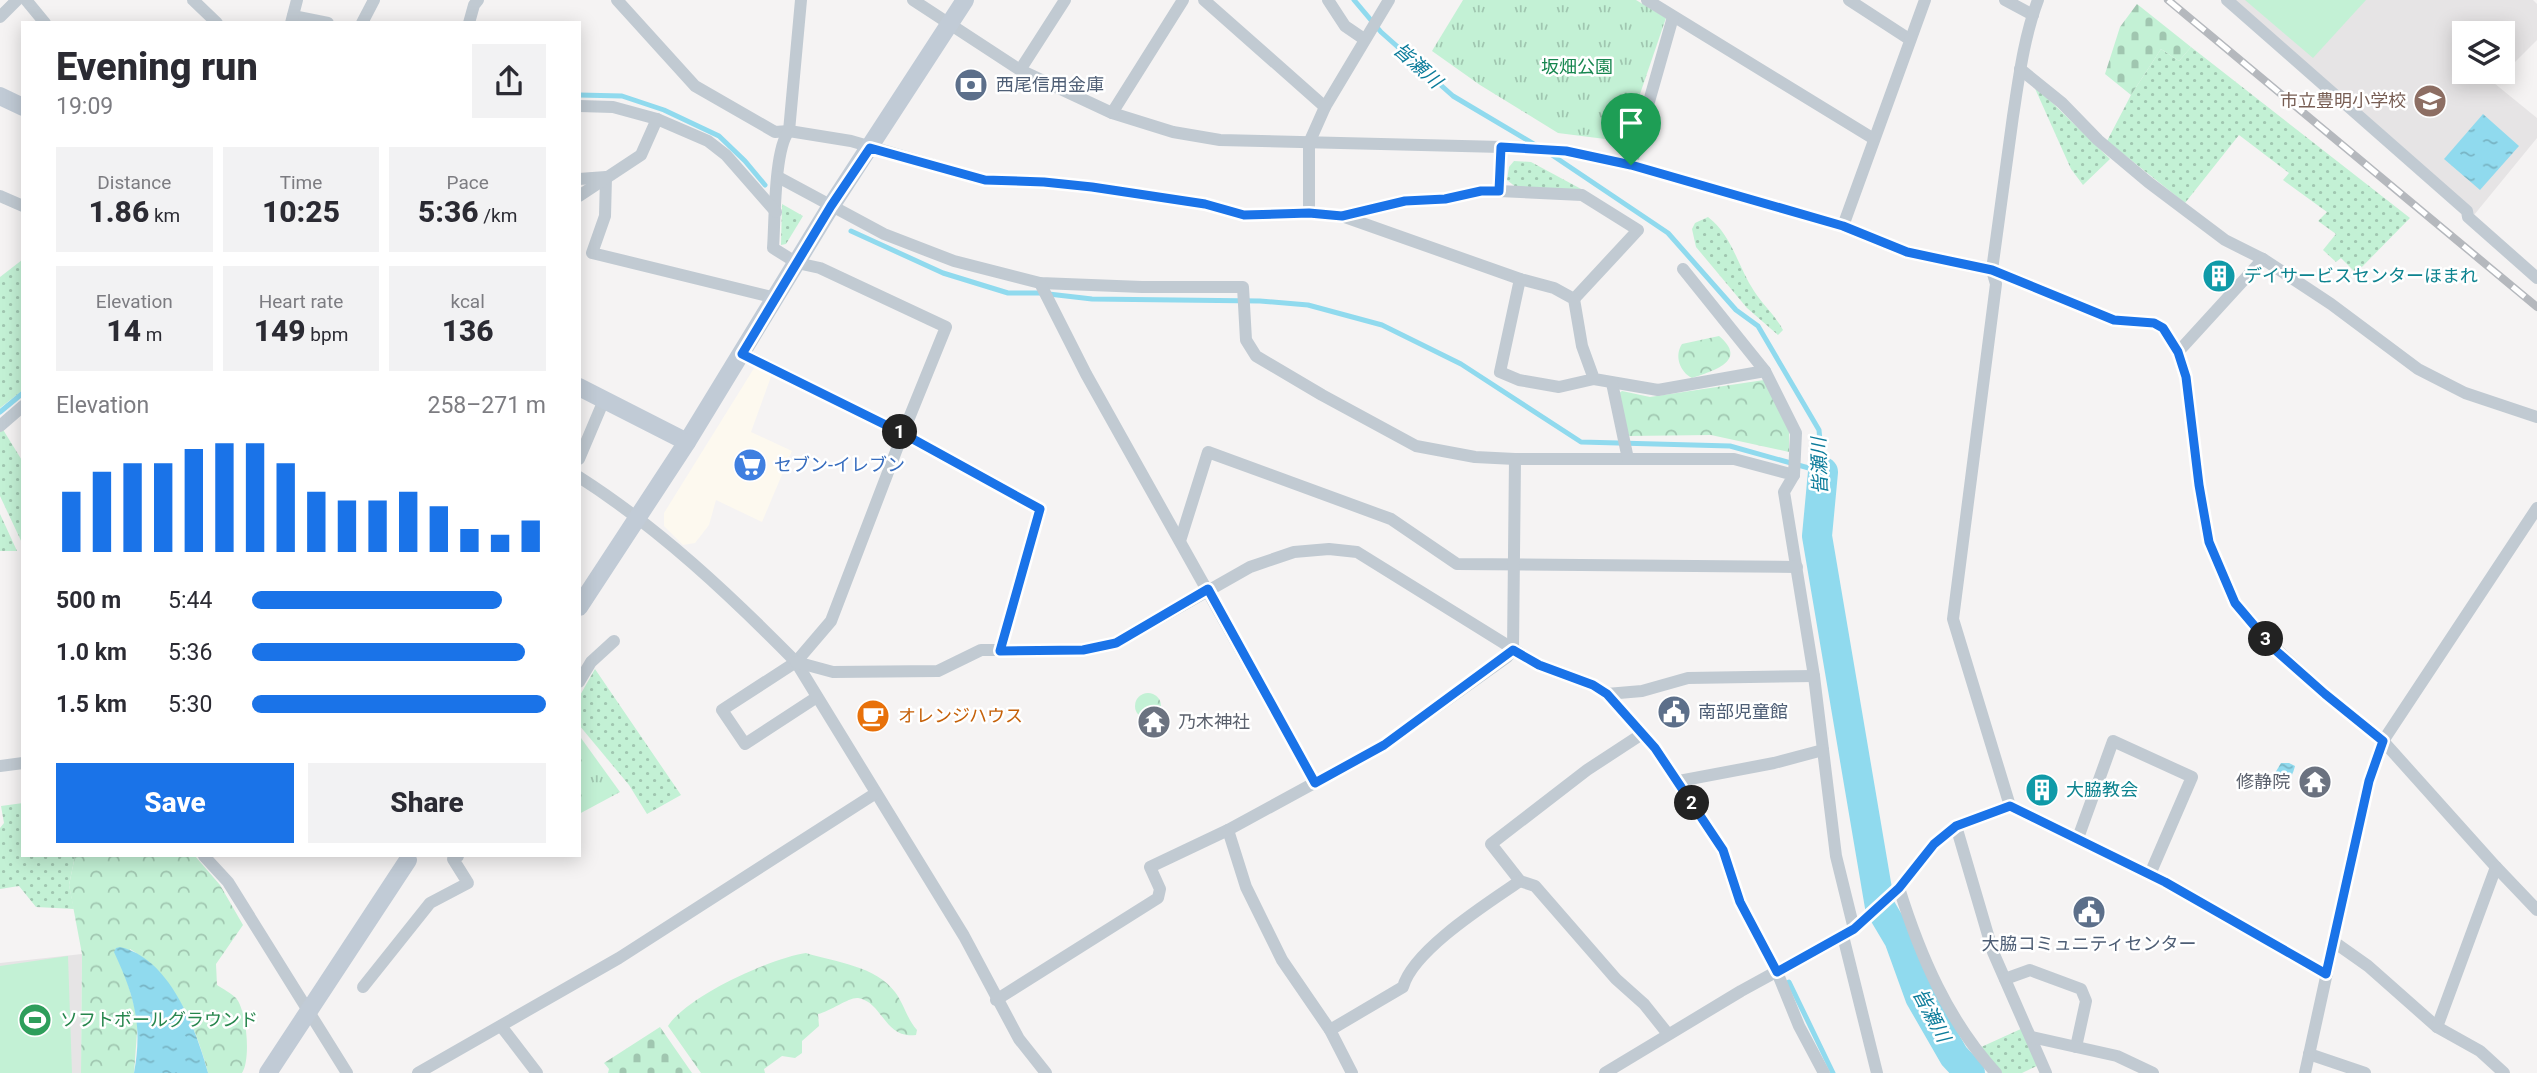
<!DOCTYPE html>
<meta charset="utf-8">
<style>
body{margin:0;font-family:Roboto,"Noto Sans JP",sans-serif;background:#f2f2f3;color:#2b2b33;height:100vh;display:flex;flex-direction:column;font-size:26px;white-space:nowrap}
*{box-sizing:border-box;margin:0}
p{font-size:23px;color:#7c7c81}
.icon{flex:none;width:38px;height:38px;fill:none;stroke:currentColor;stroke-width:2;stroke-linecap:round;stroke-linejoin:round}
.map{position:relative;flex:1;overflow:hidden}
.details{position:absolute;left:21px;top:21px;width:560px;height:836px;display:flex;flex-direction:column;background:#fff;border-radius:0px;box-shadow:0 4px 18px #0003}
.details>*{flex:none}
.controls{position:absolute;left:2452px;top:21px;display:grid;gap:14px}
.controls a{display:grid;place-items:center;width:63px;height:63px;border-radius:0px;background:#fff;box-shadow:0 4px 18px #0003;font-size:35px}
.pin{position:absolute;display:grid;place-items:center;width:60px;height:60px;color:#fff;margin:-72px -30px;border-radius:50% 50% 50% 0;rotate:-45deg;box-shadow:0 0 7px #0007}
.pin .icon{rotate:45deg}
.km{position:absolute;width:35px;height:35px;margin:-18px;border-radius:50%;background:#222;color:#fff;font-size:19px;line-height:35px;text-align:center}
.round{display:grid;place-items:center;flex:none;width:74px;height:74px;border-radius:0px;background:#f2f2f3}
.summary{display:flex;align-items:center;justify-content:space-between;height:119px;padding:0 35px}
h1{font-size:38px;font-weight:800;line-height:52px}
.metrics{display:grid;grid-template-columns:repeat(3,1fr);gap:10px;height:119px;padding:7px 35px}
.metrics div{display:grid;align-content:center;border-radius:0px;background:#f2f2f3;text-align:center}
.metrics b{font-size:30px;font-weight:800}
.metrics small{font-size:19px;font-weight:400}
.metrics p{font-size:19px}
.chart{height:196px;padding:14px 35px}
.chart p{display:flex;justify-content:space-between}
.chart svg{width:100%;height:126px;margin-top:7px;stroke:#1a73e8;stroke-width:6}
.cta{display:flex;gap:14px;margin-top:auto;padding:14px 35px}
.cta a{flex:1;height:80px;border-radius:0px;background:#1a73e8;color:#fff;font-size:28px;font-weight:800;line-height:80px;text-align:center}
.cta a+a{background:#f2f2f3;color:#2b2b33}
ul{padding:0 35px;list-style:none;font-size:23px}
li{display:grid;grid-template-columns:112px 84px 1fr;align-items:center;height:52px}
li i{height:18px;border-radius:9px;background:#1a73e8}
.map>svg:first-child{display:block}
.commercial{fill:#fdf9ef}
.education{fill:#e6e4e5;fill-rule:evenodd}
.grass{fill:url(#grass-dots)}
.forest{fill:url(#forest-crowns)}
.cemetery{fill:url(#cemetery-stones)}
.park{fill:url(#park-tufts)}
.pitch{fill:#c3f1d5}
.water{fill:url(#water-ripples)}
.lines{fill:none;stroke-linecap:round;stroke-linejoin:round}
.stream{stroke:#90daee;stroke-width:5}
.river{stroke:#90daee;stroke-width:30}
.street{stroke:#c1cad2;stroke-width:12}
.secondary{stroke:#c1cbd6;stroke-width:18}
.rail-casing{stroke:#b5b8bd;stroke-width:8}
.rail{stroke:#fff;stroke-width:5;stroke-dasharray:16;stroke-linecap:butt}
.route-casing{stroke:#fff;stroke-width:14}
.route{stroke:#1a73e8;stroke-width:9}
.labels{text-anchor:middle;stroke-width:5;stroke-linejoin:round;paint-order:stroke}
.park-label{font-size:18px;fill:#17864f;stroke:#fff}
.service-label{font-size:18px;fill:#4e5e75;stroke:#fff;text-anchor:start}
.education-label{font-size:18px;fill:#785e54;stroke:#fff;text-anchor:end}
.culture-label{font-size:18px;fill:#0d838f;stroke:#fff;text-anchor:start}
.shop-label{font-size:18px;fill:#366cbe;stroke:#fff;text-anchor:start}
.food-label{font-size:18px;fill:#c56008;stroke:#fff;text-anchor:start}
.worship-label{font-size:18px;fill:#5b616d;stroke:#fff;text-anchor:start}
.leisure-label{font-size:18px;fill:#27864d;stroke:#fff;text-anchor:start}
.water-label{font-size:19px;font-style:italic;fill:#0c7c9b;stroke:#fff}
</style>
<div class="map">
<svg width="2537" height="1073" viewBox="0 0 2537 1073">
<defs>
<pattern id="grass-dots" width="8" height="8" patternUnits="userSpaceOnUse" patternTransform="scale(1.75)"><rect width="8" height="8" fill="#c3f1d5"/><path d="M2 2h.1M6 6h.1" fill="none" stroke="#a0c6b0" stroke-width="1.8" stroke-linecap="round"/></pattern>
<pattern id="forest-crowns" width="20" height="18" patternUnits="userSpaceOnUse" patternTransform="scale(1.75)"><rect width="20" height="18" fill="#c3f1d5"/><path d="M2 6a3 3 0 1 1 6 0M12 15a3 3 0 1 1 6 0" fill="none" stroke="#a0c6b0"/></pattern>
<pattern id="cemetery-stones" width="16" height="16" patternUnits="userSpaceOnUse" patternTransform="scale(1.75)"><rect width="16" height="16" fill="#c3f1d5"/><path d="M2 7V4a2 2 0 0 1 4 0v3zM10 15v-3a2 2 0 0 1 4 0v3z" fill="#a0c6b0"/></pattern>
<pattern id="park-tufts" width="24" height="20" patternUnits="userSpaceOnUse" patternTransform="scale(1.75)"><rect width="24" height="20" fill="#c3f1d5"/><path d="M3 7l-1-3M5 7V3M7 7l1-3M15 17l-1-3M17 17v-4M19 17l1-3" fill="none" stroke="#a0c6b0"/></pattern>
<pattern id="water-ripples" width="26" height="14" patternUnits="userSpaceOnUse" patternTransform="scale(1.75)"><rect width="26" height="14" fill="#90daee"/><path d="M2 4q2-2 4 0t4 0M15 11q2-2 4 0t4 0" fill="none" stroke="#78b4c4"/></pattern>
</defs>
<rect width="100%" height="100%" fill="#f5f3f3"/>
<polygon class="commercial" points="756,365 772,374 751,432 792,451 762,522 716,500 709,525 695,543 683,545 664,526 664,513"/>
<g class="education">
<path d="M2230 0H2533L2537 4V40L2494 83 2537 118V138L2474 215ZM2464 33H2502V72H2464Z"/>
<polygon points="82,954 81,1073 0,1073 0,963"/>
</g>
<g class="grass">
<polygon points="2191,47 2410,218 2356,273 2341,258 2336,262 2323,250 2336,234 2318,221 2327,212 2283,180 2289,173 2239,135 2185,203 2107,141 2131,95 2161,49 2179,61"/>
<polygon points="2033,84 2110,159 2083,185 2071,169"/>
<polygon points="1514,161 1531,162 1583,190 1517,188 1507,180 1509,167"/>
<polygon points="782,204 803,216 786,244 781,245"/>
<path d="M1708 217C1732 235 1738 267 1754 291 1763 305 1775 315 1783 330L1778 335 1747 308 1696 247 1692 229 1695 223Z"/>
<polygon points="22,260 23,390 0,408 0,277"/>
<polygon points="2,428 23,462 23,545 0,496 0,430"/>
<polygon points="0,514 17,551 0,551"/>
<polygon points="595,669 681,795 647,814 629,785 579,725 579,697"/>
<polygon points="23,803 23,856 75,856 69,885 74,909 36,907 19,886 0,889 0,828 4,823 1,806"/>
<polygon points="2023,1028 2039,1065 2022,1073 2002,1073 1979,1048"/>
</g>
<g class="forest">
<path d="M1719 336C1749 361 1713 371 1692 378 1680 372 1674 356 1682 344Z"/>
<polygon points="1764,380 1789,428 1789,452 1711,435 1629,436 1618,394 1622,391 1650,397"/>
<circle cx="1148" cy="706" r="13"/>
<path d="M75 856H195L220 885 243 925 216 964 217 985C223 989 231 993 236 998 247 1011 251 1060 242 1073H208C196 1026 173 975 130 949L126 977 138 1019 134 1073H81L82 954 69 885Z"/>
<path d="M806 953C835 962 876 966 895 992 904 1004 907 1019 917 1030L916 1035C884 1039 883 1002 858 998 849 997 831 1011 818 1014L819 1026 802 1041V1053L795 1058 782 1056 764 1069 765 1073H701L668 1026C687 996 771 958 806 953Z"/>
</g>
<g class="cemetery">
<polygon points="2137,4 2191,47 2179,61 2161,49 2131,95 2105,74 2120,27"/>
<polygon points="660,1027 692,1073 608,1073 609,1069 604,1063"/>
</g>
<g class="park">
<polygon points="1463,0 1636,0 1666,18 1627,132 1624,135 1605,139 1558,133 1480,85 1432,51"/>
<polygon points="581,738 620,792 579,814 579,740"/>
</g>
<g class="pitch">
<polygon points="2245,0 2366,0 2313,58"/>
<polygon points="68,956 72,1073 0,1073 0,966"/>
</g>
<g class="water">
<polygon points="2483,114 2519,146 2480,190 2444,159"/>
<path d="M2281 763H2289L2295 766C2291 781 2286 785 2272 791L2268 785Z"/>
<path d="M120 947C170 958 196 1029 208 1073H134C143 1025 134 995 114 952L116 948Z"/>
</g>
<g class="lines">
<g class="stream">
<polyline points="1354,0 1381,32 1453,96 1537,146"/>
<polyline points="579,95 622,96 664,110 719,136 745,161 765,185"/>
<polyline points="851,231 943,273 1008,293 1040,293 1092,299 1260,301 1308,305 1382,325 1461,364 1581,442 1730,446 1823,472 1819,430 1758,326 1736,310 1668,233 1549,153"/>
<polyline points="0,412 23,393"/>
<polyline points="1789,982 1833,1073"/>
</g>
<polyline class="river" points="1823,472 1817,536 1880,907 1899,939 1920,997 1954,1056 1970,1073"/>
<g class="street">
<polyline points="26,0 45,23"/>
<polyline points="193,0 217,23"/>
<polyline points="617,0 695,86 775,132 789,131 851,141 985,180 1044,182 1092,187 1205,204 1244,215 1309,213 1342,216 1405,201 1445,199 1481,191 1499,191 1501,147"/>
<path d="M801 0 789 131C774 149 775 222 773 248L797 263 820 268 946 327 903 433 831 621 796 662 722 710 745 744 817 697"/>
<polyline points="913,0 1020,70 1112,113 1173,132 1220,140 1502,147 1566,151 1631,165 1843,226 1907,252 1992,270 2114,320 2154,323 2163,329 2178,352 2186,377 2199,485 2209,543 2235,603 2275,648 2325,694 2383,741 2496,867 2537,910"/>
<polyline points="1204,0 1325,107"/>
<polyline points="1328,0 1345,26 1364,39"/>
<polyline points="1647,0 1874,139"/>
<polyline points="1849,0 1909,39"/>
<polyline points="2005,0 2033,15"/>
<polyline points="2227,0 2467,211 2468,217 2537,278"/>
<polyline points="293,16 328,23"/>
<polyline points="0,17 17,0"/>
<polyline points="291,23 297,0"/>
<polyline points="362,23 374,0"/>
<polyline points="469,23 474,5 478,0"/>
<polyline points="2020,69 2062,103 2098,140 2148,182 2225,240 2263,259"/>
<polyline points="1020,70 1065,0"/>
<polyline points="579,106 613,107 657,119 708,141 726,155 776,212"/>
<polyline points="1112,113 1183,0"/>
<polyline points="1631,165 1673,17"/>
<polyline points="778,177 884,234 954,261 1040,283 1142,287 1243,287 1246,340 1256,356 1322,395 1416,446 1475,457 1515,459 1734,459 1794,475 1784,492 1814,676 1836,856 1854,929"/>
<polyline points="579,179 606,177 605,216 592,253 776,298"/>
<polyline points="1499,191 1582,195 1638,230 1574,299"/>
<polyline points="0,196 23,206"/>
<polyline points="579,196 641,155 657,119"/>
<polyline points="1309,213 1309,143 1325,107 1389,0"/>
<polyline points="1342,216 1520,279"/>
<polyline points="1843,226 1925,0"/>
<polyline points="1683,269 1765,371 1796,433 1794,475"/>
<polyline points="1040,283 1086,374 1315,783"/>
<polyline points="2178,352 2263,259 2331,304 2418,369 2465,393 2537,417"/>
<polyline points="742,353 903,433 1040,509 1000,651"/>
<polyline points="1594,379 1559,387 1519,380 1500,372 1520,279 1554,288 1574,299 1582,346 1594,379 1658,390 1765,371"/>
<polyline points="1612,383 1628,459"/>
<polyline points="0,426 23,406"/>
<polyline points="579,459 604,400"/>
<path d="M579 477C659 528 730 595 796 662L964 936 1019 1039 1046 1073"/>
<polyline points="1180,541 1208,452 1391,519 1457,564 1797,567"/>
<polyline points="796,662 833,672 938,671 981,650 1083,650 1116,643 1250,567 1294,552 1329,549 1357,552 1539,665 1593,685 1607,694 1655,748 1723,850 1740,902 1777,972 1799,1026 1824,1073"/>
<polyline points="579,682 591,662 614,641"/>
<polyline points="1607,694 1642,691 1688,678 1814,676"/>
<polyline points="1642,734 1587,770 1491,844 1520,881 1535,886 1616,979 1644,1004 1668,1034"/>
<polyline points="0,766 23,763"/>
<polyline points="1679,781 1774,763 1823,750"/>
<path d="M2010 806 1953 619 1996 284 1992 270C1999 219 2006 167 2013 116 2019 77 2024 37 2038 0"/>
<polyline points="1956,826 1993,952 2046,1073"/>
<polyline points="1228,830 1246,887 1282,960 1330,1030 1352,1073"/>
<polyline points="2078,838 2113,741 2192,777 2150,874"/>
<polyline points="204,856 228,882 347,1073"/>
<path d="M1899 888C1920 955 1948 1021 1996 1073"/>
<polyline points="1843,936 1877,1073"/>
<polyline points="2334,942 2368,966 2437,1027 2480,1051 2504,1073"/>
<polyline points="2005,979 2030,970 2081,989 2086,1001 2076,1047"/>
<polyline points="363,987 430,903 468,883 453,859 458,856"/>
<polyline points="996,1000 1158,898 1160,889 1150,867 1228,830 1384,745 1507,657 1513,650 1515,459"/>
<polyline points="501,1026 537,1073"/>
<polyline points="2437,1027 2496,867"/>
<path d="M1330 1030 1403 987C1413 950 1488 903 1520 881"/>
<polyline points="2032,1037 2117,1056 2153,1073"/>
<polyline points="2309,1054 2365,1073"/>
<polyline points="418,1073 619,958 876,793"/>
<polyline points="1605,1073 1741,991 1854,929 1899,888 1934,844 1956,826 2010,806 2165,882 2327,974"/>
<polyline points="2305,1073 2369,781 2383,741 2537,508"/>
</g>
<g class="secondary">
<polyline points="0,96 23,107"/>
<polyline points="579,387 687,442 831,206 965,0"/>
<polyline points="579,607 687,442"/>
<polyline points="268,1073 408,860"/>
</g>
<defs>
<polyline id="rail" points="2168,0 2537,307"/>
</defs>
<use href="#rail" class="rail-casing"/>
<use href="#rail" class="rail"/>
</g>
<g class="lines">
<defs>
<polygon id="route" points="1501,147 1566,151 1631,165 1843,226 1907,252 1992,270 2114,320 2154,323 2163,328 2178,352 2186,377 2199,485 2209,542 2235,603 2274,649 2325,694 2383,741 2369,781 2326,974 2165,882 2010,806 1956,826 1934,844 1899,888 1854,929 1777,972 1740,902 1723,850 1655,748 1607,694 1593,685 1539,665 1513,650 1384,745 1315,783 1208,589 1116,643 1083,650 1000,651 1040,509 902,433 742,354 831,206 870,148 985,180 1044,182 1092,187 1205,204 1244,215 1309,213 1342,216 1405,201 1445,199 1481,191 1499,191"/>
</defs>
<use href="#route" class="route-casing"/>
<use href="#route" class="route"/>
</g>
<defs>
<symbol id="bank-disc" viewBox="-11 -11 22 22"><circle r="9.5" fill="#5c6f8a" stroke="#fff"/><path d="M-6-4H6V4H-6ZM0-2.3a2.3 2.3 0 1 0 0 4.6a2.3 2.3 0 1 0 0-4.6Z" fill="#fff"/></symbol>
<symbol id="school-disc" viewBox="-11 -11 22 22"><circle r="9.5" fill="#8d6e63" stroke="#fff"/><path d="M0-5L7-2L0 1L-7-2ZM-4 1L0 2.5L4 1V4Q0 6-4 4Z" fill="#fff"/></symbol>
<symbol id="building-disc" viewBox="-11 -11 22 22"><circle r="9.5" fill="#0f9aa8" stroke="#fff"/><path d="M-4-6H4V6H1V3H-1V6H-4ZM-2.5-4.3h1.7v1.8h-1.7ZM.8-4.3h1.7v1.8H.8ZM-2.5-1h1.7V.8h-1.7ZM.8-1h1.7V.8H.8Z" fill="#fff"/></symbol>
<symbol id="supermarket-disc" viewBox="-11 -11 22 22"><circle r="9.5" fill="#3f7fe0" stroke="#fff"/><path d="M-6-5.5h2.5l.6 2H6L4.5 2H-2.5L-4.4-4H-6ZM-1.5 3.2a1.3 1.3 0 1 0 .1 0ZM3 3.2a1.3 1.3 0 1 0 .1 0Z" fill="#fff"/></symbol>
<symbol id="civic-disc" viewBox="-11 -11 22 22"><circle r="9.5" fill="#5c6f8a" stroke="#fff"/><path d="M-.6-6.5H3V-4.5H.6V-3L4-1V1h2V6H-6V1h2V-1L-.6-3ZM-1.2 2.5V6h2.4V2.5Z" fill="#fff"/></symbol>
<symbol id="cafe-disc" viewBox="-11 -11 22 22"><circle r="9.5" fill="#e8710a" stroke="#fff"/><path d="M-5.5-4.5H6V0H3Q3 3.5 0 3.5H-2.5Q-5.5 3.5-5.5 0ZM3-3.2v2h1.7v-2ZM-6 4.5H4V6H-6Z" fill="#fff"/></symbol>
<symbol id="temple-disc" viewBox="-11 -11 22 22"><circle r="9.5" fill="#6b7280" stroke="#fff"/><path d="M0-6L5-2H3V0L6.5 2.5H4V6H1.5V3h-3V6H-4V2.5H-6.5L-3 0V-2H-5Z" fill="#fff"/></symbol>
<symbol id="stadium-disc" viewBox="-11 -11 22 22"><circle r="9.5" fill="#2e9e5b" stroke="#fff"/><path d="M0-5a6.5 5 0 1 0 0 10a6.5 5 0 1 0 0-10ZM-3.5-1.8h7v3.6h-7Z" fill="#fff"/></symbol>
</defs>
<g fill-rule="evenodd">
<use href="#bank-disc" x="952" y="66" width="38" height="38"/>
<use href="#school-disc" x="2411" y="82" width="38" height="38"/>
<use href="#building-disc" x="2200" y="257" width="38" height="38"/>
<use href="#supermarket-disc" x="731" y="446" width="38" height="38"/>
<use href="#civic-disc" x="1655" y="693" width="38" height="38"/>
<use href="#cafe-disc" x="854" y="697" width="38" height="38"/>
<use href="#temple-disc" x="1135" y="703" width="38" height="38"/>
<use href="#temple-disc" x="2296" y="763" width="38" height="38"/>
<use href="#building-disc" x="2023" y="771" width="38" height="38"/>
<use href="#civic-disc" x="2070" y="893" width="38" height="38"/>
<use href="#stadium-disc" x="16" y="1001" width="38" height="38"/>
</g>
<g class="labels">
<g class="park-label">
<text x="1577" y="73">坂畑公園</text>
</g>
<g class="service-label">
<text x="996" y="91">西尾信用金庫</text>
<text x="1698" y="718">南部児童館</text>
<text x="2089" y="950" text-anchor="middle">大脇コミュニティセンター</text>
</g>
<g class="education-label">
<text x="2406" y="107">市立豊明小学校</text>
</g>
<g class="culture-label">
<text x="2244" y="282">デイサービスセンターほまれ</text>
<text x="2066" y="796">大脇教会</text>
</g>
<g class="shop-label">
<text x="774" y="471">セブン-イレブン</text>
</g>
<g class="food-label">
<text x="898" y="722">オレンジハウス</text>
</g>
<g class="worship-label">
<text x="1178" y="728">乃木神社</text>
<text x="2290" y="788" text-anchor="end">修静院</text>
</g>
<g class="leisure-label">
<text x="60" y="1026">ソフトボールグラウンド</text>
</g>
<g class="water-label">
<text transform="translate(1418 65) rotate(42)" y="7">皆瀬川</text>
<text transform="translate(1819 466) rotate(-92)" y="7">皆瀬川</text>
<text transform="translate(1932 1015) rotate(62)" y="7">皆瀬川</text>
</g>
</g>
</svg>
<div class="controls">
<a><svg class="icon" aria-label="layers" viewBox="0 0 24 24"><path d="M12 4l9 5-9 5-9-5zM3 14l9 5 9-5"/></svg></a>
</div>
<div class="pin" style="left:1631px;top:165px;background:#1e9e55"><svg class="icon" aria-label="arrive" viewBox="0 0 24 24"><path d="M6 21V4h12l-3 4 3 4H6"/></svg></div>
<b class="km" style="left:900px;top:432px">1</b>
<b class="km" style="left:1692px;top:803px">2</b>
<b class="km" style="left:2266px;top:639px">3</b>
<section class="details">
<div class="summary"><div><h1>Evening run</h1><p>19:09</p></div><a class="round"><svg class="icon" aria-label="share" viewBox="0 0 24 24"><path d="M12 15V3M7 8l5-5 5 5M5 13v7h14v-7"/></svg></a></div>
<div class="metrics">
<div><p>Distance</p><b>1.86<small> km</small></b></div>
<div><p>Time</p><b>10:25</b></div>
<div><p>Pace</p><b>5:36<small> /km</small></b></div>
</div>
<div class="metrics">
<div><p>Elevation</p><b>14<small> m</small></b></div>
<div><p>Heart rate</p><b>149<small> bpm</small></b></div>
<div><p>kcal</p><b>136</b></div>
</div>
<div class="chart"><p><span>Elevation</span>258–271 m</p>
<svg viewBox="0 0 160 44" preserveAspectRatio="none"><path d="M5 44V23M15 44V16M25 44V13M35 44V13M45 44V8M55 44V6M65 44V6M75 44V13M85 44V23M95 44V26M105 44V26M115 44V23M125 44V28M135 44V36M145 44V38M155 44V33"/></svg>
</div>
<ul>
<li><b>500 m</b>5:44<i style="width:85%"></i></li>
<li><b>1.0 km</b>5:36<i style="width:93%"></i></li>
<li><b>1.5 km</b>5:30<i style="width:100%"></i></li>
</ul>
<div class="cta"><a>Save</a><a>Share</a></div>
</section>
</div>
